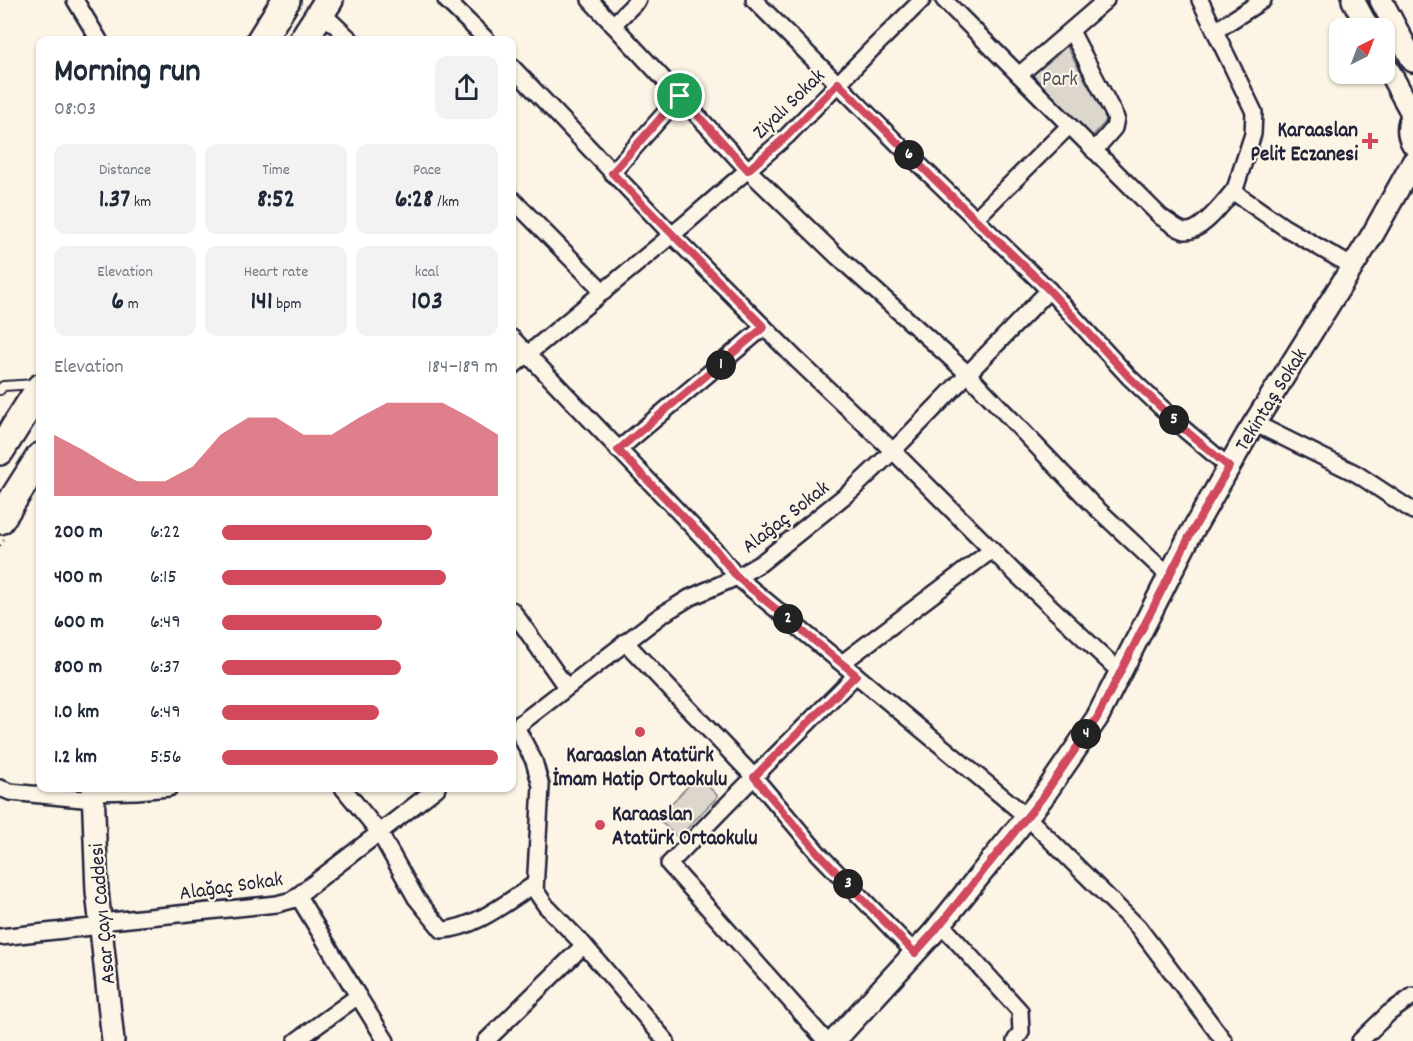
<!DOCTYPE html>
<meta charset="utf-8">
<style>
body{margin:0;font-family:Dekko,sans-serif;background:#f2f2f3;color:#1f2937;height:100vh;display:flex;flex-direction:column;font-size:22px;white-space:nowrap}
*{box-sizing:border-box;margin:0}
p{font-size:20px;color:#747a83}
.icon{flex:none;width:33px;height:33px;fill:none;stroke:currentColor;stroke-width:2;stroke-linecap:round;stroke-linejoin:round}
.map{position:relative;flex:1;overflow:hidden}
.details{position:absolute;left:36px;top:36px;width:480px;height:756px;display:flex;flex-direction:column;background:#fff;border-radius:12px;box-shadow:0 2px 4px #0004}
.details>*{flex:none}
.needle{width:39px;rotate:42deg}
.buttons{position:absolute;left:1329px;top:18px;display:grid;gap:12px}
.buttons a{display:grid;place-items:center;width:66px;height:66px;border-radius:12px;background:#fff;box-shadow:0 2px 4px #0004;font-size:30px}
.pin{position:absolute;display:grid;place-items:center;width:51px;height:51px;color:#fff;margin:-26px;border:3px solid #fff;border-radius:50%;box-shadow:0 2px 6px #0007}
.km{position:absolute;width:30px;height:30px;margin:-15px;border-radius:50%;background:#222;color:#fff;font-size:16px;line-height:30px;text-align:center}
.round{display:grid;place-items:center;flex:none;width:63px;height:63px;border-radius:12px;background:#f2f2f3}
.overview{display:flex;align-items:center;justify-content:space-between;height:102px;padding:0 18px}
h1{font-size:33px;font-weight:700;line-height:45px}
.metrics{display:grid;grid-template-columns:repeat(3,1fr);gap:9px;height:102px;padding:6px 18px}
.metrics div{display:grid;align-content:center;border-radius:12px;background:#f2f2f3;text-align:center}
.metrics b{font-size:26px;font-weight:700}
.metrics small{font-size:16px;font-weight:400}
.metrics p{font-size:16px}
.chart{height:168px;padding:12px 18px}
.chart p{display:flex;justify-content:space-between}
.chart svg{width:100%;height:108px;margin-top:6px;fill:#d1495b;opacity:.7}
ul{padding:0 18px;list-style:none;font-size:20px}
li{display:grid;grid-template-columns:96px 72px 1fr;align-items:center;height:45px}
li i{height:15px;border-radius:8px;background:#d1495b}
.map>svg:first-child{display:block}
.green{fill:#dcd6cc;stroke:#7f7c84;stroke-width:1.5}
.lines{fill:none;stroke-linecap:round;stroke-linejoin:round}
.lane-casing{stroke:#22223b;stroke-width:12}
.street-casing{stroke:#22223b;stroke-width:20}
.secondary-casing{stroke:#22223b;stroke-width:26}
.highway-casing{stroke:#22223b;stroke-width:32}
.path{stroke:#22223b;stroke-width:2;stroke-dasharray:1.5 4.5;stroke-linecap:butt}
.lane{stroke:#fcf5e5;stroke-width:8}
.street{stroke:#fcf5e5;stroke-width:15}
.secondary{stroke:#fcf5e5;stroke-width:21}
.highway{stroke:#fcf5e5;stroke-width:27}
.route-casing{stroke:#fff;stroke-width:12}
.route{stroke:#d1495b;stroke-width:8}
.poi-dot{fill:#d1495b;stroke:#fcf5e5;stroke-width:2}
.labels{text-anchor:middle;stroke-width:4.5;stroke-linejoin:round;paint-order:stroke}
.park-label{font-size:21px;fill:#504f5f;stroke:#fcf5e5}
.street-label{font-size:21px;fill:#22223b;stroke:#fcf5e5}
.poi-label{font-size:21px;font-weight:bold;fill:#22223b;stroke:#fcf5e5;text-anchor:end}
</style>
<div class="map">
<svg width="1413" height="1041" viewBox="0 0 1413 1041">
<rect width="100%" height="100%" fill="#fcf5e5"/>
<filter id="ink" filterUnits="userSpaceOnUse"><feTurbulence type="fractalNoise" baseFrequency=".0167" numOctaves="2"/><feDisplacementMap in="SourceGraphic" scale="12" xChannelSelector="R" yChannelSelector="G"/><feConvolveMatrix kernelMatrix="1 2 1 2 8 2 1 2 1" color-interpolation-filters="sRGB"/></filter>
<g filter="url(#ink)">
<g class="green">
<polygon points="1066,45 1107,120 1088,141 1030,77"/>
<polygon points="698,776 718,796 678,838 657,818"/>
</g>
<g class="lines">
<defs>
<polyline id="lane" points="0,390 3,386 36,384"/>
<g id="street">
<polyline points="75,0 99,40"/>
<polyline points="446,0 487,40"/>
<polyline points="590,0 748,170 838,257 967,373 1091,503 1169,576"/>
<polyline points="754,0 898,144 1049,290 1129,377 1185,430 1229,467"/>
<path d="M944 0 1161 217C1168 221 1177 230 1185 231 1202 233 1225 200 1235 189"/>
<polyline points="1200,0 1254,112 1253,134 1235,189 1238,195 1284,227 1353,267"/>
<polyline points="321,12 351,40"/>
<polyline points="613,25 638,0"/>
<polyline points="1071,31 1116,118 1114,128 1094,151"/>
<polyline points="1215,31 1263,0"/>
<polyline points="512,67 672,235 796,359 893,451 1017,575 1121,673"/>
<polyline points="1019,75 1106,0"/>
<polyline points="612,173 680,96"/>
<polyline points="512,199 604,292"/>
<polyline points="975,219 1069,126"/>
<polyline points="512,338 715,550 737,577 856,675"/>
<polyline points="512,367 685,224 787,136 872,49 922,0"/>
<polyline points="1254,423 1357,474 1413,511"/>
<polyline points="618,450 764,327"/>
<polyline points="512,610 566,687"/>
<polyline points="625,642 754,777 856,675 1027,817 1138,927 1224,1041"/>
<polyline points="842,663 992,550"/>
<polyline points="516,727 534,761 541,786 535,890 546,906 584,945 666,1041"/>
<polyline points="512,730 660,616 689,598 737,577 761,563 852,490 893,451 1049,290"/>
<polyline points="0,788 10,792 93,800"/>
<path d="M343 788 379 832 416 898 442 930C476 928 508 901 535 884"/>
<polyline points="93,792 137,791 169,788"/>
<polyline points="298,896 358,996"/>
<polyline points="100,922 277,904 292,900 437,788"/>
<polyline points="941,924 1020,1011 1021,1032 1015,1041"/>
<polyline points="0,937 101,926"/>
<polyline points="296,1041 358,996 386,1041"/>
<polyline points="486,1041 584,945"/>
<polyline points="826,1041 669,864 754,777 819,854 915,953"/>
<polyline points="1360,1041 1389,1013 1413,996"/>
</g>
<g id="secondary">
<polyline points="1353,0 1368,28"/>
<polyline points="1381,0 1413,61"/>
<polyline points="1384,62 1413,115"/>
<path d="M1413 114C1407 125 1407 134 1413 144"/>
<polyline points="93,788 97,891 113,1041"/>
<polyline points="834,1041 934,932 1042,798 1097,718 1189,537 1247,435 1373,234 1413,162"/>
</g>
<g id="highway">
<polyline points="261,40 286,0"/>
<polyline points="303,40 329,0"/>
<polyline points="0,451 40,388"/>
<polyline points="0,520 40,457"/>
</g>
</defs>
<use href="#lane" class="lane-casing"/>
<use href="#street" class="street-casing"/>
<use href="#secondary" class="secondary-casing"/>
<use href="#highway" class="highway-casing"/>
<polyline class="path" points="0,546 5,539"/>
<use href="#lane" class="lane"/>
<use href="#street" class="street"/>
<use href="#secondary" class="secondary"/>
<use href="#highway" class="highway"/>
</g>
</g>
<g class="lines" filter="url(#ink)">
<defs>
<polygon id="route" points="838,83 936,181 1049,290 1129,377 1185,430 1229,467 1189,537 1097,718 1042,798 934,932 915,953 819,854 754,777 856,675 737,577 715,549 618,450 764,327 612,173 680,96 748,170 787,136"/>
</defs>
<use href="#route" class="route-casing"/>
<use href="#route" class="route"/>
</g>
<g class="poi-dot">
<path d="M1367 132h6v6h6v6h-6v6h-6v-6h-6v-6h6z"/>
<circle cx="640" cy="732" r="6"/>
<circle cx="600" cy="825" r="6"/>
</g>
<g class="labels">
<g class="park-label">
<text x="1060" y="85">Park</text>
</g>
<g class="street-label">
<text transform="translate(788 103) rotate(-44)" y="7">Ziyalı Sokak</text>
<text transform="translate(1270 399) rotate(-58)" y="7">Tekintaş Sokak</text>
<text transform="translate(785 516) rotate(-38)" y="7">Alağaç Sokak</text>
<text transform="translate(231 885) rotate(-8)" y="7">Alağaç Sokak</text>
<text transform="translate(101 914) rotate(-95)" y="7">Asar Çayı Caddesi</text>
</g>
<g class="poi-label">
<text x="1358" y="136">Karaaslan<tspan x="1358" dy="24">Pelit Eczanesi</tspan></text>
<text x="640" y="761" text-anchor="middle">Karaaslan Atatürk<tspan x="640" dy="24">İmam Hatip Ortaokulu</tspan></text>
<text x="612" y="820" text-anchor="start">Karaaslan<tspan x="612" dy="24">Atatürk Ortaokulu</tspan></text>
</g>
</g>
</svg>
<div class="buttons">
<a><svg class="needle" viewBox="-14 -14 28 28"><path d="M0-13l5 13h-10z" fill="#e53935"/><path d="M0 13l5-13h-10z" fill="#747a83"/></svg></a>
</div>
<div class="pin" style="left:680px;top:96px;background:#1e9e55"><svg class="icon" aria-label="arrive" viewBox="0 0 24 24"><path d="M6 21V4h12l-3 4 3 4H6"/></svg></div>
<b class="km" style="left:721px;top:365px">1</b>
<b class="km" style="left:788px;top:619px">2</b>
<b class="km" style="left:848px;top:884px">3</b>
<b class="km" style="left:1086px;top:734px">4</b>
<b class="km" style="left:1174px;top:420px">5</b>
<b class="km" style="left:909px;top:155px">6</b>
<section class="details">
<div class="overview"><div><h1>Morning run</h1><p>08:03</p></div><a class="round"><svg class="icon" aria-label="share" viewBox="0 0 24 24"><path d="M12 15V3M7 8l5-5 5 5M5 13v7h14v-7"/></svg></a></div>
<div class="metrics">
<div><p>Distance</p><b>1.37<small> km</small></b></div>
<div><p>Time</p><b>8:52</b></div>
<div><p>Pace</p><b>6:28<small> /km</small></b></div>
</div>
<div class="metrics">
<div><p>Elevation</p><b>6<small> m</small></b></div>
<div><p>Heart rate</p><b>141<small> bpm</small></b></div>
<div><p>kcal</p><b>103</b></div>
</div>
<div class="chart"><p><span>Elevation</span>184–189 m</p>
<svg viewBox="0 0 160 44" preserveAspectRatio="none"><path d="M0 44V19L10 25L20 32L30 38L40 38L50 32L60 19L70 12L80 12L90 19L100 19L110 12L120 6L130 6L140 6L150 12L160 19V44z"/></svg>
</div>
<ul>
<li><b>200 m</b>6:22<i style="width:76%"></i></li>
<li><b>400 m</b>6:15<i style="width:81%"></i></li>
<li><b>600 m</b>6:49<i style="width:58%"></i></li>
<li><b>800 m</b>6:37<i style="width:65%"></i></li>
<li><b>1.0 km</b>6:49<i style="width:57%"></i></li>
<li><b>1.2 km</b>5:56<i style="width:100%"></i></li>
</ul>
</section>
</div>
